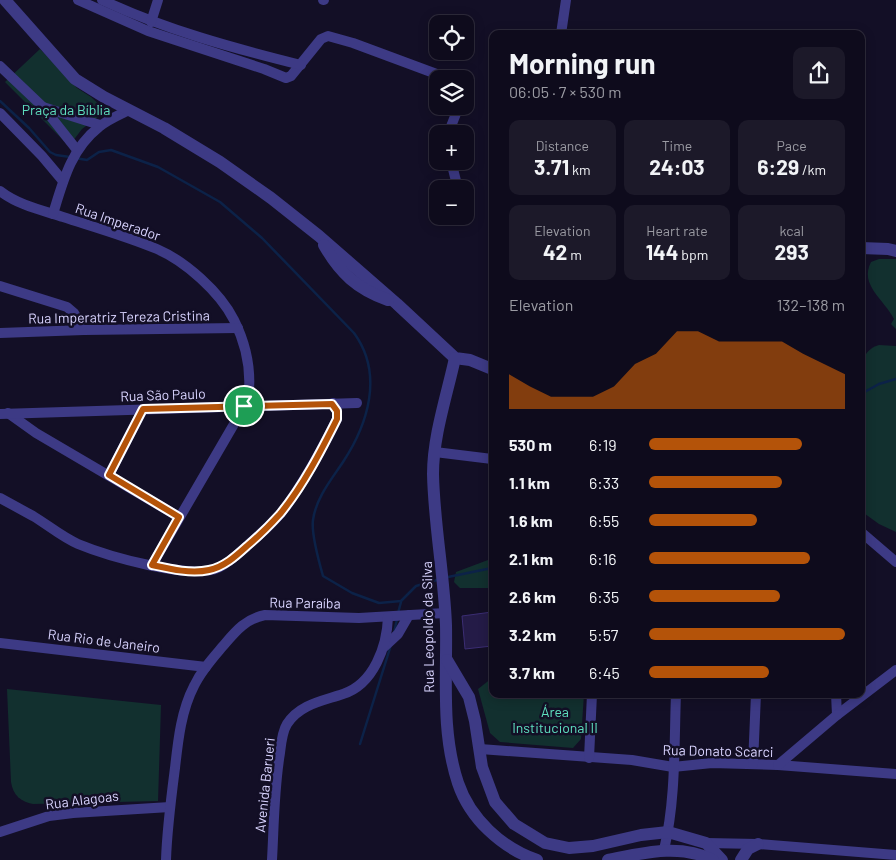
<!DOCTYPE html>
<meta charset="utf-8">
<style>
body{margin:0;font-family:Barlow,sans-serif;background:#1c1929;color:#f1f3f6;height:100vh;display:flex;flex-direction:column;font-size:19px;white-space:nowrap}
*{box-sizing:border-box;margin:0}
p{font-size:16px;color:#9b9ba3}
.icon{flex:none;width:28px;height:28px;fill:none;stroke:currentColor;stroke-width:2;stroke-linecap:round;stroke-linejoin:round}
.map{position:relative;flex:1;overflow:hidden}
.details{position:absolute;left:489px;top:30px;width:376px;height:668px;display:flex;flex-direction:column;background:#0e0b1c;border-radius:10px;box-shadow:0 2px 12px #0003,0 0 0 1px #2e2b3b}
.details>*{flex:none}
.fabs{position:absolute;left:429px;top:15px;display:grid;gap:10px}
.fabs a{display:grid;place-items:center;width:45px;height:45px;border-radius:10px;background:#0e0b1c;box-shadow:0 2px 12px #0003,0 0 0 1px #2e2b3b;font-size:25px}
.pin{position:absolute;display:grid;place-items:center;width:42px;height:42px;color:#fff;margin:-21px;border:2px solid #fff;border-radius:50%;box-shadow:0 1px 5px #0007}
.round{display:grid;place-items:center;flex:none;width:52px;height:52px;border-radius:10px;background:#1c1929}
.summary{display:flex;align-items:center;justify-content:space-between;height:85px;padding:0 20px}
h1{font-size:28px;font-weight:700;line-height:38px}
.stats{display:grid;grid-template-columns:repeat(3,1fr);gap:8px;height:85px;padding:5px 20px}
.stats div{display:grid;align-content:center;border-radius:10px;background:#1c1929;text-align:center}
.stats b{font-size:21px;font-weight:700}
.stats small{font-size:14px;font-weight:400}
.stats p{font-size:14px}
.chart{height:140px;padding:10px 20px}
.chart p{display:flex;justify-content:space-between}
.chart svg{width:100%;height:90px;margin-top:5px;fill:#b45309;opacity:.7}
ul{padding:0 20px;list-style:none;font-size:16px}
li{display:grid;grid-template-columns:80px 60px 1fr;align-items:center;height:38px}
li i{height:12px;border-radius:6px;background:#b45309}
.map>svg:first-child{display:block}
.green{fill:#12302f}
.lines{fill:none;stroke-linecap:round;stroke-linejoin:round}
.stream{stroke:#0c2248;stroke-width:2.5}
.building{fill:#241b47;stroke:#3b2d73}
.minor{stroke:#3d3a85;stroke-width:10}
.tertiary{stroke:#3d3a85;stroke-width:12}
.route-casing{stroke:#fff;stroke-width:10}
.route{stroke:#b45309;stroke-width:6}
.labels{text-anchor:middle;stroke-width:5;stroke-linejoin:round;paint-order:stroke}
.park-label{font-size:14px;fill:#5fe0c0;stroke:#130f26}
.street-label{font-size:14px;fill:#d9d4ff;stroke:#130f26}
</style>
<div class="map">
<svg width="896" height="860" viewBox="0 0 896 860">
<rect width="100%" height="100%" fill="#130f26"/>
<g class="green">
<polygon points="40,49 77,88 91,97 106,111 82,129 69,146 5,82"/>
<path d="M879 259H896V329L891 324 894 319C884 299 859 285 871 262Z"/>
<path d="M879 345 896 346V532L879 524 861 511V363C865 354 869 348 879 345Z"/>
<polygon points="492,554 492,588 460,588 454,582 456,572 488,560"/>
<polygon points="492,678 492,694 584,694 581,739 573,748 500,742 490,733 478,689"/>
<path d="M7 689 161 705 158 801 33 804C21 802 13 795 11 782Z"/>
</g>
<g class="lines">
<g class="stream">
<polyline points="0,101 29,128 50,152 56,155 70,157"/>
<path d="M75 158 87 160 99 152 111 150 158 167 220 202 262 238 354 333C384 374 368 424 343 462 331 480 316 498 313 520 311 534 319 562 323 576L352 593 379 603 401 601 416 586 437 580"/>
<polyline points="861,394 879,384 896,379"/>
<polyline points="448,577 492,568"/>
<polyline points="398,613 401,602"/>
<polyline points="394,633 397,619"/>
<polyline points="360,744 391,645"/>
</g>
</g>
<polygon class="building" points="492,612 492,646 465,649 462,616"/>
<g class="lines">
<g class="minor">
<polyline points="78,0 148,31 264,69 286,78 291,76 321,39 328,36 353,43 450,79"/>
<path d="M102 0C166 30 233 48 301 65"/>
<polyline points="323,0 324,0"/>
<polyline points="151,22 158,0"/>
<polyline points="561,34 566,0"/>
<polyline points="0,66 43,107 77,150"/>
<polyline points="43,107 100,125"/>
<polyline points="0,113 42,156 63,181"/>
<polyline points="448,134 459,106"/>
<polyline points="451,161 458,189"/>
<path d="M0 191C18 205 41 210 63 217 94 227 126 236 157 249 185 261 220 292 234 320 247 346 252 372 248 400L152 565"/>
<path d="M53 214C63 181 71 149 99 127 107 120 119 115 129 110"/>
<polyline points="0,286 67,307 74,313 84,330"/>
<polyline points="0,333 84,330 238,328"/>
<polyline points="8,413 36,433 179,517"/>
<polyline points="0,414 357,403"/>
<polyline points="435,452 492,459"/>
<polyline points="109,475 143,409"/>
<path d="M0 498C11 504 22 510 33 516 48 525 62 537 78 544 107 556 190 580 218 568 229 563 239 553 248 545 259 535 271 525 281 513 303 485 321 451 337 419V411L333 403"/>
<polyline points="861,532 896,562"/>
<polyline points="0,643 206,667"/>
<polyline points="384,647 398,634 409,615"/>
<polyline points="836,694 837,715"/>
<polyline points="480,749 632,760 673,767 712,763 778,765 896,774"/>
<polyline points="589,758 592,694"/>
<polyline points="753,764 756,694"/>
<polyline points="778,765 837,715 896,670"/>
<polyline points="0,832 49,816 73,813 170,807"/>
<polyline points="706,843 758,844 896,855"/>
<path d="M664 850C676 799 674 745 676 694"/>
<path d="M166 860C167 829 171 799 175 768 178 741 181 711 194 686 201 671 212 659 223 646 235 632 245 619 265 615L359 618 445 613"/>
<path d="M272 860C274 824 274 789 280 753 281 744 282 732 287 724 300 704 323 701 343 694 374 684 387 646 388 617"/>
</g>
<g class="tertiary">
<polyline points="5,0 75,79 104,97 164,128 220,162 271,198 319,236 397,304 455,358 470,360 492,369"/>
<path d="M324 245C340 273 357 289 388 300"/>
<polyline points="861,248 888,249 896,251"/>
<path d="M455 358C447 395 433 436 433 474 434 524 444 574 446 625 447 678 441 732 458 783 470 819 502 848 537 860"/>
<polyline points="447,660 469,697 475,721 482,767 495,802 514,824 545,843 569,848 593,846 641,835 668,832 706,843 722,860"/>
<path d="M608 860C643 853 679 843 713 860"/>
<polyline points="741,860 748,849 758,844"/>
</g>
</g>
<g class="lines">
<defs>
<path id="route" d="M332 404 337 411V419C321 451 303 486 280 514 270 525 259 536 247 546 236 556 224 567 209 570 191 574 170 569 152 565L179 517 109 475 143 409Z"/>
</defs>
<use href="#route" class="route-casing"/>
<use href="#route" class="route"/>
</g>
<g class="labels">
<g class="park-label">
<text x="66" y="115">Praça da Bíblia</text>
<text x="555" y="717">Área<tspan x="555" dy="16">Institucional II</tspan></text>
</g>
<g class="street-label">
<text transform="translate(118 222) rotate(19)" y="5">Rua Imperador</text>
<text transform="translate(119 317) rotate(-1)" y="5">Rua Imperatriz Tereza Cristina</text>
<text transform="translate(163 395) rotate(-2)" y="5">Rua São Paulo</text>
<text transform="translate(305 603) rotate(1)" y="5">Rua Paraíba</text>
<text transform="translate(428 627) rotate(-91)" y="5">Rua Leopoldo da Silva</text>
<text transform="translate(104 641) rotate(7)" y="5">Rua Rio de Janeiro</text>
<text transform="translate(718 751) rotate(1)" y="5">Rua Donato Scarci</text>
<text transform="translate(265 785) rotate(-84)" y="5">Avenida Barueri</text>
<text transform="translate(82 800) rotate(-7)" y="5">Rua Alagoas</text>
</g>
</g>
</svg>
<div class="fabs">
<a><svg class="icon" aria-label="locate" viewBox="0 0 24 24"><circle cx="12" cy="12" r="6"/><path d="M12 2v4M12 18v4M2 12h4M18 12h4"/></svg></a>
<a><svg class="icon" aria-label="layers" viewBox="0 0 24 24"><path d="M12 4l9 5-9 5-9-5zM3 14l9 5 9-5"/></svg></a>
<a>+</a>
<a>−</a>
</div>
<div class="pin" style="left:244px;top:406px;background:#1e9e55"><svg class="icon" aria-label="arrive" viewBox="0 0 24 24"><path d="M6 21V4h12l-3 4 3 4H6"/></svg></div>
<section class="details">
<div class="summary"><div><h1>Morning run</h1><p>06:05 · 7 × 530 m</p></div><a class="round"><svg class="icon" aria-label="share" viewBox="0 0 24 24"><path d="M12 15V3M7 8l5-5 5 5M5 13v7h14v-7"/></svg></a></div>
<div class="stats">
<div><p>Distance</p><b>3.71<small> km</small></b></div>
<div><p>Time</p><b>24:03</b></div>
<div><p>Pace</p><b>6:29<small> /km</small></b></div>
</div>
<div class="stats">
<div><p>Elevation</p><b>42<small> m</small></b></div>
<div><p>Heart rate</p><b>144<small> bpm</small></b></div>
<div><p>kcal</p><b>293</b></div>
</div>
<div class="chart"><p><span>Elevation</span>132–138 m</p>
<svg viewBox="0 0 160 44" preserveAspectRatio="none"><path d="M0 44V27L10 33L20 38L30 38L40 38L50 33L60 22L70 17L80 6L90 6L100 11L110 11L120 11L130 11L140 17L150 22L160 27V44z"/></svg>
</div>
<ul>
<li><b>530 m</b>6:19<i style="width:78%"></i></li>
<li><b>1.1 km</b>6:33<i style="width:68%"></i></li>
<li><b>1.6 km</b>6:55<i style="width:55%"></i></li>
<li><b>2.1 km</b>6:16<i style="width:82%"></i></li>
<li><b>2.6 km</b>6:35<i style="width:67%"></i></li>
<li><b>3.2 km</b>5:57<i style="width:100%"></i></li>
<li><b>3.7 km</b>6:45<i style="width:61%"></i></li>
</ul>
</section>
</div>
